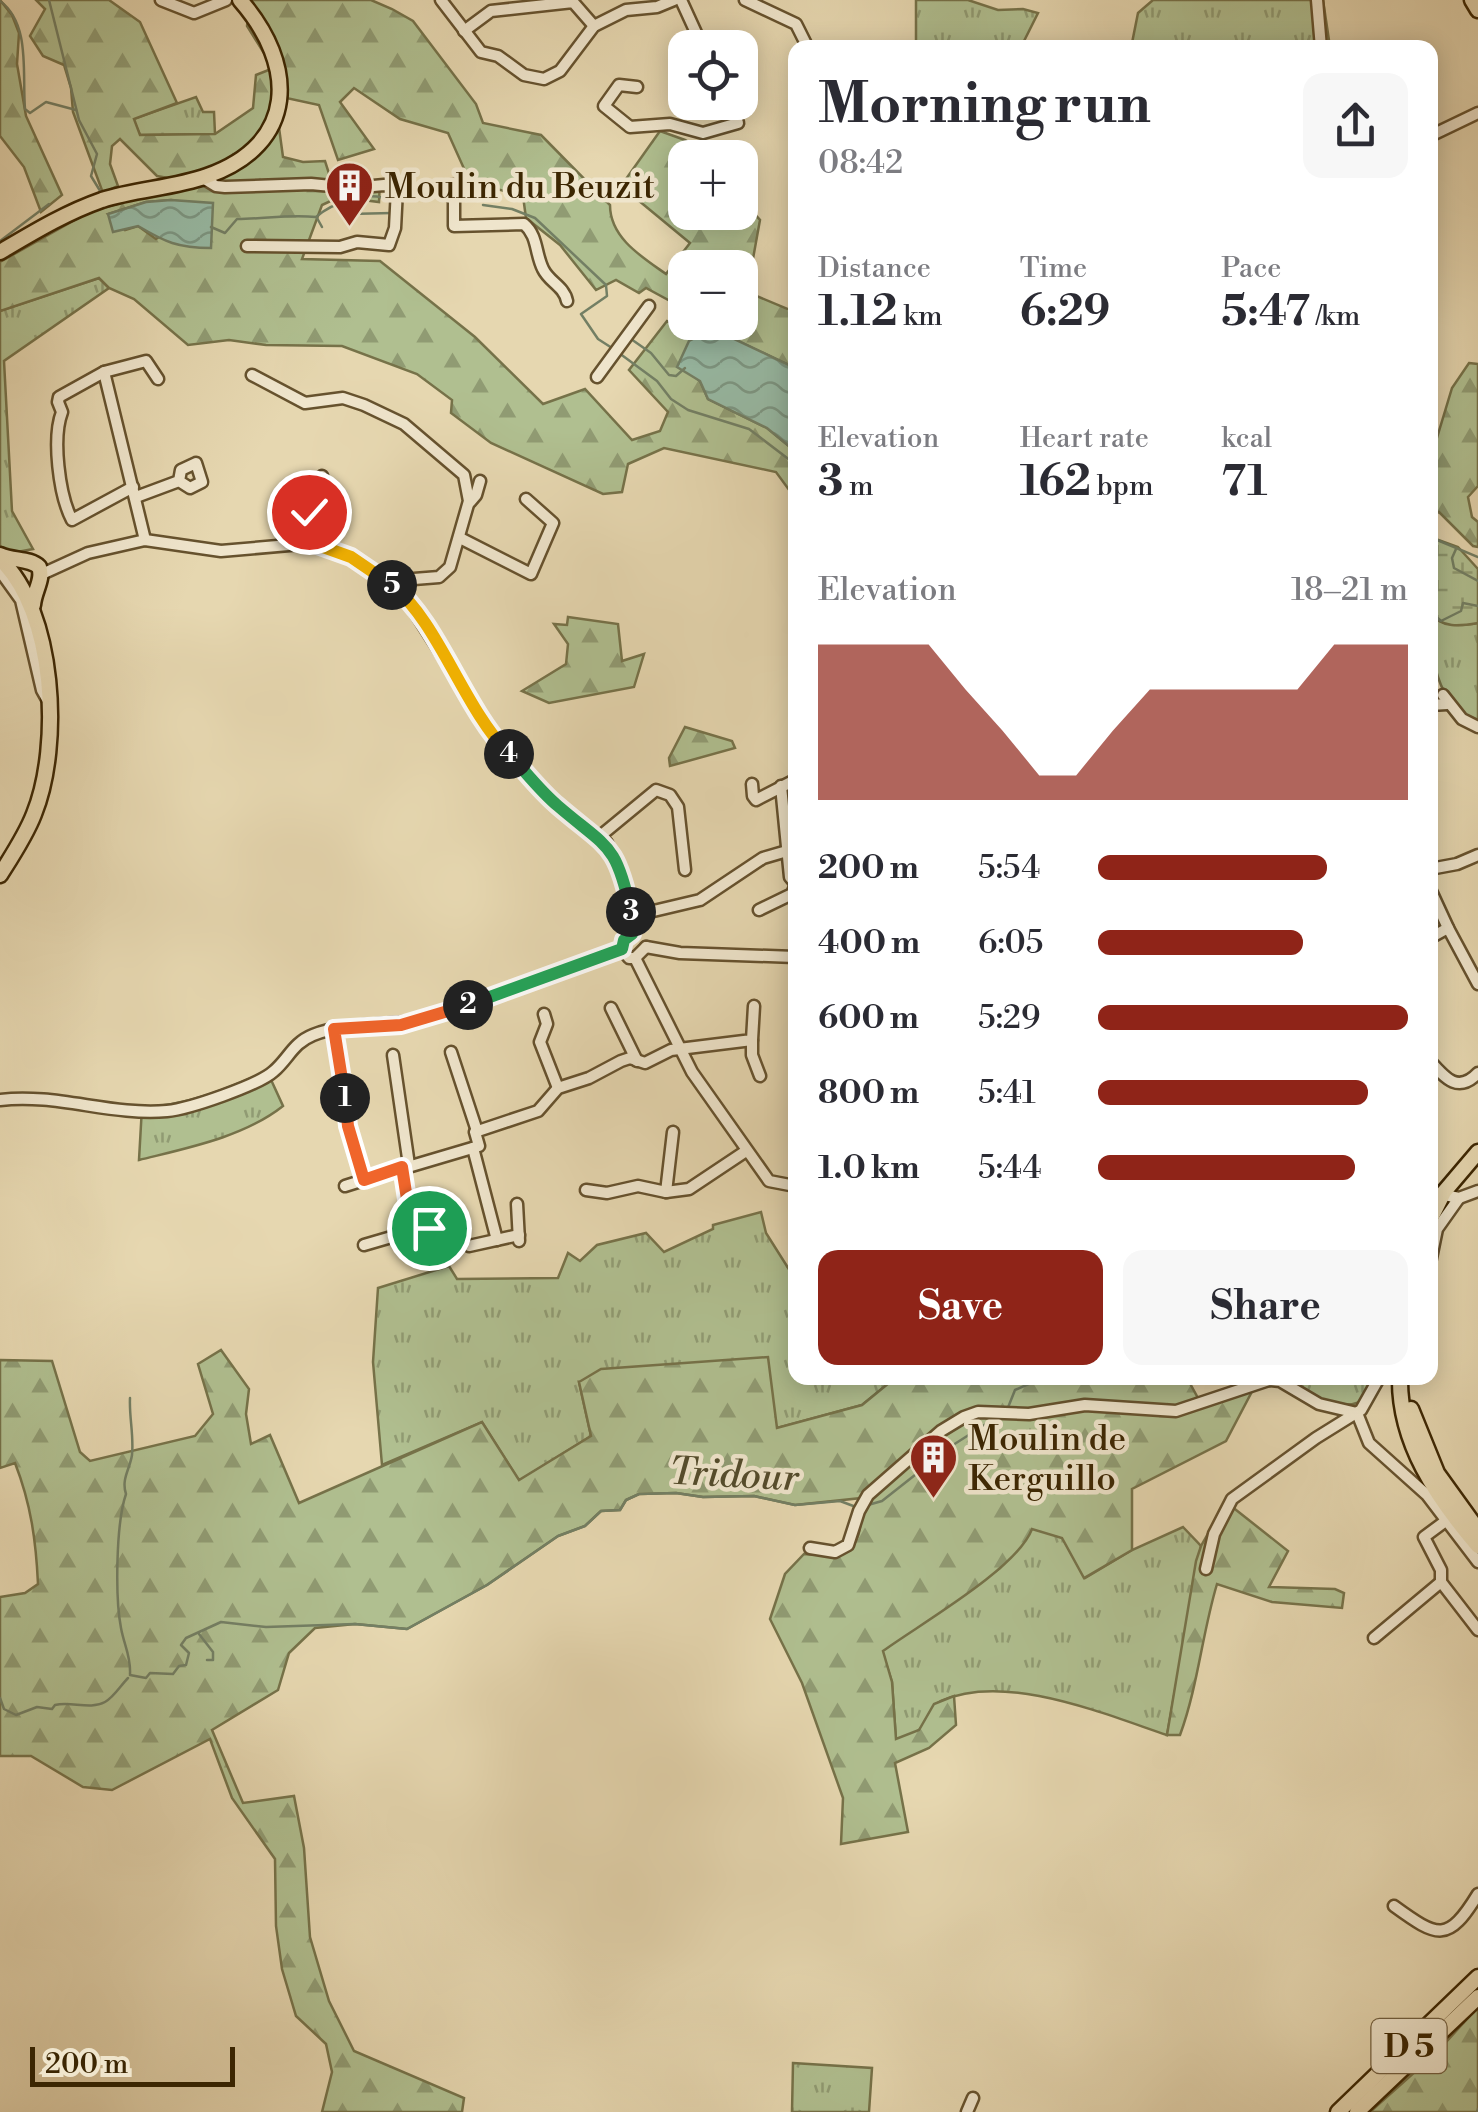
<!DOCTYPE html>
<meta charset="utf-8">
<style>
body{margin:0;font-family:"Libre Bodoni",serif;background:#f7f7f7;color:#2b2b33;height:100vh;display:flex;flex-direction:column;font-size:38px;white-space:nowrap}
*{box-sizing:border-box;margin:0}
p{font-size:32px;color:#7c7c81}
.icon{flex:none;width:55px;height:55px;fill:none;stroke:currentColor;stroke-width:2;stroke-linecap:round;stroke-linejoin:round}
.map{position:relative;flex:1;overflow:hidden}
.side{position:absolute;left:788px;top:40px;width:650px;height:1345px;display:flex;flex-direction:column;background:#fff;border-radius:20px;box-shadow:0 5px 25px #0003}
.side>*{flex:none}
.controls{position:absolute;left:668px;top:30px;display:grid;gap:20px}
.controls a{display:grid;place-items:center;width:90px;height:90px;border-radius:20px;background:#fff;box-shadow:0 5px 25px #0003;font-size:50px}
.scale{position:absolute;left:30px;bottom:25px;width:205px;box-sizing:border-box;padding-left:10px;border:5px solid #3c2602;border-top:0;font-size:28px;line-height:35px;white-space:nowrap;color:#3c2602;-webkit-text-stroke:8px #efe5cc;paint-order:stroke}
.pin{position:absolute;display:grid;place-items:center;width:85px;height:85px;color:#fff;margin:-42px;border:5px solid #fff;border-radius:50%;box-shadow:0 2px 10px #0007}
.km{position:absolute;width:50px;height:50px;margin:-25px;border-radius:50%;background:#222;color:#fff;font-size:28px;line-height:50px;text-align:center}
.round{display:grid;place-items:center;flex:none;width:105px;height:105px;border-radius:20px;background:#f7f7f7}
.summary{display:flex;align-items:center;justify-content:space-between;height:170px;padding:0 30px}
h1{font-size:55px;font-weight:700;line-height:75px}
.metrics{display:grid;grid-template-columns:repeat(3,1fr);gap:15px;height:170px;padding:10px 30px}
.metrics div{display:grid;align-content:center}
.metrics b{font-size:42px;font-weight:700}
.metrics small{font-size:28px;font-weight:400}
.metrics p{font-size:28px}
.chart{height:280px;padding:20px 30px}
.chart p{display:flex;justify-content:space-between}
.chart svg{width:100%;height:180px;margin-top:10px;fill:#8f2418;opacity:.7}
.primary-button{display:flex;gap:20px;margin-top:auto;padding:20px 30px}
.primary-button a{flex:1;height:115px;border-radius:20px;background:#8f2418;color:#fff;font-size:40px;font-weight:700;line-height:115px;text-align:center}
.primary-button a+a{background:#f7f7f7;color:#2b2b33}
ul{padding:0 30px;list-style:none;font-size:32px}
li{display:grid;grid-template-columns:160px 120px 1fr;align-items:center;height:75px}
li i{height:25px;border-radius:12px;background:#8f2418}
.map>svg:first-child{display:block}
.grass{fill:url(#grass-tufts);stroke:#767249;stroke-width:2.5}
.forest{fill:url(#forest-firs);stroke:#767249;stroke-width:2.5;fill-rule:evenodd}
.wetland{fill:url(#wetland-marsh);stroke:#767249;stroke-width:2.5}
.water{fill:url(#water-waves);stroke:#737f64;stroke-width:2.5}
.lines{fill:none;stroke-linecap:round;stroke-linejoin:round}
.stream{stroke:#737f64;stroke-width:2.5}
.minor-casing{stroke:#66522e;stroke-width:15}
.major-casing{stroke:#3c2602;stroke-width:19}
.minor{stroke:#efe5cc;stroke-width:10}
.major{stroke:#e6d7b0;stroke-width:14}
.split-1-casing{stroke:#fff;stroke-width:20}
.split-2-casing{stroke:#fff;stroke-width:20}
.split-3-casing{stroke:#fff;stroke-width:20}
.split-4-casing{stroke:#fff;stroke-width:20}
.split-5-casing{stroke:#fff;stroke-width:20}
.split-6-casing{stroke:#fff;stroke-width:20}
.split-1{stroke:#f0652b;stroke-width:12}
.split-2{stroke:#f0652b;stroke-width:12}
.split-3{stroke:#22a559;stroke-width:12}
.split-4{stroke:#22a559;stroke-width:12}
.split-5{stroke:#f5b400;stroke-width:12}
.split-6{stroke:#f5b400;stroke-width:12}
.labels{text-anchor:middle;stroke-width:9;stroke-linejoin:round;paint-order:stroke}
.shield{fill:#efe5cc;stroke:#725f3f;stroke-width:2.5}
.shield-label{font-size:32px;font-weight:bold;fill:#3c2602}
.poi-label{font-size:35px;fill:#3c2602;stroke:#efe5cc;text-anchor:start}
.water-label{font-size:38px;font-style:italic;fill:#534b2b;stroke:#efe5cc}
</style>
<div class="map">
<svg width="1478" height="2112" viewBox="0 0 1478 2112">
<defs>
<pattern id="grass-tufts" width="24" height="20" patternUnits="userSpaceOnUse" patternTransform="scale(2.5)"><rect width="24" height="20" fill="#b0bf90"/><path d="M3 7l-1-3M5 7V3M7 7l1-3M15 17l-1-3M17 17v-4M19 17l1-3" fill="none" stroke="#909b73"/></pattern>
<pattern id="forest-firs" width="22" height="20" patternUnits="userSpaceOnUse" patternTransform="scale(2.5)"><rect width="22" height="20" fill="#b0bf90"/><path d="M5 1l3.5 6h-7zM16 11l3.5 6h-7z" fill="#909b73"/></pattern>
<pattern id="wetland-marsh" width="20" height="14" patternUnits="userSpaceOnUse" patternTransform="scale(2.5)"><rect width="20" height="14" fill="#b0bf90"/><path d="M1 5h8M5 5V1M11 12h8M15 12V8" fill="none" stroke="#909b73"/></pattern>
<pattern id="water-waves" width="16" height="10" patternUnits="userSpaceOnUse" patternTransform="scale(2.5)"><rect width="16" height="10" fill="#97baa5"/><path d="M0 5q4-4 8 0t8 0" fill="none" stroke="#7c9784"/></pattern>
</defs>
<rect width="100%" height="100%" fill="#e6d7b0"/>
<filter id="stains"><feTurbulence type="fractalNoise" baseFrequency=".002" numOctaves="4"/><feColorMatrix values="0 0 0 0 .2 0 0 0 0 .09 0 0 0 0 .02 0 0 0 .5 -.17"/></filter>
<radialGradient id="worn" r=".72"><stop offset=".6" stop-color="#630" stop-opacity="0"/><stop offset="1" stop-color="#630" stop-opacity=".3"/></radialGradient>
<g class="grass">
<polygon points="916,0 968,0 998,10 1023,9 1038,13 1021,47 916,47"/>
<polygon points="1153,0 1323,0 1330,47 1131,48 1138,13"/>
<polygon points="196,97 203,112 214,112 215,134 140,135 133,119"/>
<polygon points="99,278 109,288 4,361 12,511 33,549 12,553 0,546 0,311"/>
<path d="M1430 612C1441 628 1461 626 1478 623V725C1435 705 1430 654 1430 612Z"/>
<path d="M267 1071 283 1106C244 1137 187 1148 139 1160L142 1107C185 1106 228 1089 267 1071Z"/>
<polygon points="761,1212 766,1233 790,1271 795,1270 795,1378 895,1378 862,1405 777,1428 579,1382 591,1436 519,1481 482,1422 382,1465 373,1362 378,1288 449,1266 457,1279 558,1278 568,1253 580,1261 597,1245 646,1233 664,1252 713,1229 713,1225"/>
<path d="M1280 1378H1375L1360 1402C1333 1413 1303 1390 1280 1378Z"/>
<path d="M1183 1527 1201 1546 1167 1735C1104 1714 1005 1672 941 1701 928 1707 928 1723 918 1731 912 1735 902 1737 896 1740L892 1682 882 1651 1000 1568 1032 1528 1062 1537 1085 1578 1132 1550Z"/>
<polygon points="793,2063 872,2068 869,2112 792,2112"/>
</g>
<g class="forest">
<polygon points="0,0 12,15 19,33 17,64 26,116 62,195 41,212 24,167 0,136"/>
<path d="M36 0H109L140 22 177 103 134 119 140 135 215 134 253 108 256 75 271 69 283 157 303 162 325 161 332 183 380 181 379 202 339 197 322 205 302 259 380 261 475 337 543 404 585 389 632 440 660 431 668 412 629 370 667 321 677 325 683 308 646 288 639 293 616 280 596 290 560 245 526 218 523 196 470 182 448 133 400 119 354 88 340 102 374 149 338 160 319 105 277 96 272 66 247 26 250 0H371L392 9 413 21 476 104 483 123 541 135 610 205C610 238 642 257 666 274L690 243 621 186 660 131 685 140 713 157 685 158V212H740V198L760 220 747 292 795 312V368L725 335H701L684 369 700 381 708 399 767 428 795 451V498L776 472 664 448 628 464 622 492 603 494 491 443 451 413 452 400 417 374 342 346 266 345 229 340 188 345 134 299 109 288 99 278 0 311V262L89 212 177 187 174 179 157 176 120 139 112 146 110 164 118 186 103 193 73 112 71 88 64 65 43 56 30 36 45 9ZM171 200 204 205 156 239 138 226 125 230 108 214 146 202ZM685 268H740V322H685Z"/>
<polygon points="1469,363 1478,364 1478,486 1468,497 1472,517 1478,522 1478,547 1473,546 1439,512 1430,515 1430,461 1452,388"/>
<polygon points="568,617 618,624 622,661 644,654 634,687 549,703 522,691 566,664 568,644 554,624 567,625"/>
<polygon points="685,727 732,741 735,748 670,766 669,758"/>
<path d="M221 1350 249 1389 246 1414 251 1444 270 1435 299 1503 482 1422 519 1480 591 1436 579 1382 601 1369 768 1357 777 1428 862 1405 895 1378H1187L1198 1398 1258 1380 1226 1441 1132 1489V1550L1084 1578 1062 1538 1032 1529C1017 1569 920 1624 883 1651L892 1682 896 1739 919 1730 934 1704 954 1696 956 1725 929 1748 895 1763 908 1832 841 1844 843 1798 802 1683 770 1619 785 1574 804 1554C856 1557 861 1549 862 1498L795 1505 754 1496 703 1497 676 1493 639 1494 626 1500 620 1510 601 1511 585 1526 558 1536 487 1585 407 1629 355 1624 315 1628 289 1653 278 1690 212 1730 243 1803 294 1796 304 1848 310 1937 329 2001 354 2051 464 2098 462 2112H322L332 2072 326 2044 296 2016 282 1969 276 1926 275 1859 232 1798 210 1739 112 1790 83 1787 31 1756H0V1597L25 1593 38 1584C36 1541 31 1504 15 1463L0 1468V1360L52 1361 80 1452 90 1461 195 1436 213 1414 198 1364Z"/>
<path d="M1226 1502 1288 1551 1269 1587 1335 1589 1344 1593 1342 1608 1272 1602 1217 1584C1202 1634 1198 1686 1180 1735H1167L1196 1561 1201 1546Z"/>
<polygon points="1478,2007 1478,2112 1370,2112 1436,2053"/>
</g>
<path class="wetland" d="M1430 537 1458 547 1478 569V623C1461 626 1441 629 1430 612Z"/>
<g class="water">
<path d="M171 200 213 203 211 248C178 248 165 242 138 226L113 232 108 214 146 202Z"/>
<polygon points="701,335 726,335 795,368 795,451 767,428 708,399 700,381 677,367 689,341"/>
</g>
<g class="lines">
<g class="stream">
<polyline points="49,0 79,120 97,154 91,176 102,194"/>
<path d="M0 1C31 24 22 74 25 109L30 113 46 102 76 110"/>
<polyline points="483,205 512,209 535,218 606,285 607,296 581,314 598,339 612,348"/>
<polyline points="349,214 392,213"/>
<polyline points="317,218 322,227"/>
<path d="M211 227 225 233 237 219C265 219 288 214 316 217 332 203 371 189 390 201"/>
<polyline points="0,241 49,204"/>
<polyline points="631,339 651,353 669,375 676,376 685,368"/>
<polyline points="619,353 657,381 671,399 688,410 749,429 795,464"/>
<polyline points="1430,537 1478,557"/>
<polyline points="1456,549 1452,558 1454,568 1478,581"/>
<polyline points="1430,611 1441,621 1461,611 1463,603 1478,606"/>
<polyline points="1190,1378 1198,1380 1204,1378"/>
<path d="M130 1398C129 1417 134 1435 132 1455 130 1469 121 1479 126 1494 116 1523 115 1597 121 1628 124 1645 131 1656 130 1674"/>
<polyline points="1007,1410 1015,1390 1042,1378"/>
<polyline points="868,1505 882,1501 953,1445 997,1417"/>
<polyline points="199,1634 213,1652 213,1660 207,1660"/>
<polyline points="130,1675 146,1678 150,1673 173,1674 179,1666 186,1665 189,1653 181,1645 186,1638 221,1622 266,1627 355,1624 407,1629 487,1585 558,1536 585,1526 601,1511 620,1510 626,1500 639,1494 676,1493 703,1497 754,1496 795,1505 840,1501 856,1507"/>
<path d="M0 1698 4 1709 16 1715 37 1707 52 1709 55 1705C71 1701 90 1710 105 1702 114 1697 121 1685 128 1678"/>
<polyline points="1477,2112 1478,2109"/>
</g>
<defs>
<g id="minor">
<polyline points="161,0 194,13 226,0"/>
<polyline points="441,0 481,52 498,56 524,75 544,79 560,71 594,26 626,10 657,7 674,0"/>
<polyline points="681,0 703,48"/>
<polyline points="745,0 796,24 808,48"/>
<polyline points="1317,0 1321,48"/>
<polyline points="464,31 491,11 573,2 594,26"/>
<polyline points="637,87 619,85 604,106 630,127 670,124 703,133 738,123 729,102"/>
<polyline points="1430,136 1478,113"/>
<path d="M203 178 216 186 225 187 311 184 352 188 384 185 416 190 454 185V226L524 224C538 236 535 253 543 269 549 282 564 286 567 301"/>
<polyline points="247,246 340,247 357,242 389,245 395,228 397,189"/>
<polyline points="104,372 145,540"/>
<polyline points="252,375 305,403 343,398 364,405 404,424 464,475 469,501 450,567 439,577 414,579 400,592"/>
<polyline points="597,377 649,306"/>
<path d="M133 487 72 520C59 495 52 438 62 412L58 402 59 397 104 372 146 361 158 379"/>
<polyline points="136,497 179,481 190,488 202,482 196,463 181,470 179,481"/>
<polyline points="470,502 476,495 480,481"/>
<polyline points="460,538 531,574 553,523 526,499"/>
<polyline points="312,543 309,512 322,476"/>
<polyline points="0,571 21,600 42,690 47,699"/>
<polyline points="42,574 88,553 145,540 221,551 312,543 351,557 407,600 499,744 559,807 607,843 624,884 632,935 624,940 622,949 629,958 635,958 646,947"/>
<polyline points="1443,695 1462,719 1478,727"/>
<polyline points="1430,705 1447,704"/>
<polyline points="752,784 753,796 756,800 795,780"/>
<polyline points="781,786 790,877 795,883"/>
<polyline points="599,837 656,790 670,795 678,807 685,870"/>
<polyline points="1430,869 1457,864 1478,855"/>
<polyline points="1430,889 1448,928 1430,938"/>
<polyline points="759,910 792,894 795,887"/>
<polyline points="645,913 700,900 763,858 787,851"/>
<polyline points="1448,928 1478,984"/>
<polyline points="646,947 680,953 795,957"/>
<polyline points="635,958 692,1072 769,1181 795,1186"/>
<polyline points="611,1008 637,1061"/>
<polyline points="544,1014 547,1024 540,1042 558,1088"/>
<polyline points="334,1029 348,1126 364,1180 479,1146 475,1132 538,1111 558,1088 589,1078 621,1061 630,1058 645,1063 671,1050 752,1040 754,1006"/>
<polyline points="752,1040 752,1055 760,1076"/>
<polyline points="451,1052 477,1131"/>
<polyline points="393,1055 409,1165"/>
<path d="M1430 1061C1445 1078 1458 1094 1478 1073"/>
<path d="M0 1100C56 1093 111 1116 167 1111 189 1109 259 1085 274 1071 289 1058 293 1043 313 1035 349 1020 394 1028 433 1017L622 949"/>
<polyline points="473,1148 497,1240"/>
<polyline points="345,1186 364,1180"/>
<polyline points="586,1190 607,1193 638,1186 666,1192 689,1189 746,1151"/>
<polyline points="666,1192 673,1132"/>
<polyline points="1430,1192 1459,1198 1478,1191"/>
<polyline points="517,1204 519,1241"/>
<polyline points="412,1231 429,1228"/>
<polyline points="364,1245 412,1231 402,1167"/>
<polyline points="469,1246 519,1235"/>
<polyline points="1430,1263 1437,1229 1459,1198"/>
<polyline points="1269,1380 1280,1381 1319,1404 1357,1413"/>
<polyline points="1357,1413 1369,1443 1427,1495 1478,1562"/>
<polyline points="1447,1520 1424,1537 1441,1570 1441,1582 1478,1630"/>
<polyline points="810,1548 835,1552 848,1545 859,1511 868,1495 941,1431 964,1417 978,1412 1029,1414 1085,1405 1176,1411 1269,1380"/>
<polyline points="1206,1569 1214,1534 1232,1499 1316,1438 1361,1410 1379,1378"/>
<polyline points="1374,1638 1441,1582"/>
<path d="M1394 1906C1438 1938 1448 1943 1478 1894"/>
<polyline points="967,2112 973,2098"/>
</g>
<g id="major">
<polyline points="1472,0 1478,10"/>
<path d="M0 252C34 232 65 213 102 200 136 189 174 188 207 176 298 144 297 65 240 0"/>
<path d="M0 555C13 561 30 558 39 567 44 579 34 591 33 605"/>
<path d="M0 559C55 611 62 745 34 814 26 835 12 856 0 875"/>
<polyline points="1430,1220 1444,1192 1478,1152"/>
<path d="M1400 1378C1399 1443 1437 1498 1478 1546"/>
<polyline points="1411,1409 1437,1473 1478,1530"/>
<polyline points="1338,2112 1478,1977"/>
<polyline points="1357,2112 1478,1997"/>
</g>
</defs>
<use href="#minor" class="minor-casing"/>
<use href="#major" class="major-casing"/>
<use href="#minor" class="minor"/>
<use href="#major" class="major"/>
</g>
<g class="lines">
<defs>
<polyline id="split-1" points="345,1098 348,1126 364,1180 402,1167 412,1231 429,1228"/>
<polyline id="split-2" points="345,1098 334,1029 401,1025 468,1005"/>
<polyline id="split-3" points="468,1005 622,949 624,940 632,934 631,912"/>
<path id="split-4" d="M509 754C525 771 540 791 558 806 608 849 616 842 631 912"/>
<path id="split-5" d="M392 585C439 623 463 707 509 754"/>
<polyline id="split-6" points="309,512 312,543 351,557 392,585"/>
</defs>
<use href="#split-1" class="split-1-casing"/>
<use href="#split-2" class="split-2-casing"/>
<use href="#split-3" class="split-3-casing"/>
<use href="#split-4" class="split-4-casing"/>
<use href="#split-5" class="split-5-casing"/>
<use href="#split-6" class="split-6-casing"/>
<use href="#split-1" class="split-1"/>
<use href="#split-2" class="split-2"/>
<use href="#split-3" class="split-3"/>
<use href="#split-4" class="split-4"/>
<use href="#split-5" class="split-5"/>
<use href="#split-6" class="split-6"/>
</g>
<defs>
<symbol id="building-pin" viewBox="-11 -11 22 30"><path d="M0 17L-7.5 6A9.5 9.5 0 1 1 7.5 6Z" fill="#8f2418" stroke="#efe5cc"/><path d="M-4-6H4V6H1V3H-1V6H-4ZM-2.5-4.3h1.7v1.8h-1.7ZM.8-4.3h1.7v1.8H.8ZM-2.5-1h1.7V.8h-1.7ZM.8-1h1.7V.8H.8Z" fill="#fff"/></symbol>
</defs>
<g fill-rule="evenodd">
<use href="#building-pin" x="322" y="158" width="55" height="75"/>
<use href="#building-pin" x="906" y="1430" width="55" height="75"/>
</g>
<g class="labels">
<rect class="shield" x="1371.5" y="2019" width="75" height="54" rx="8"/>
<g class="shield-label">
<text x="1409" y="2057">D 5</text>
</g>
<g class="poi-label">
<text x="385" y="198">Moulin du Beuzit</text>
<text x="968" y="1450">Moulin de<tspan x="968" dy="40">Kerguillo</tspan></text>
</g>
<g class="water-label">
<text transform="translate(734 1474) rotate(3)" y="13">Tridour</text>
</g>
</g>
<rect width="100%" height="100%" filter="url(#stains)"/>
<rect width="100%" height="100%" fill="url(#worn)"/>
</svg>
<div class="controls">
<a><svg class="icon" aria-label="locate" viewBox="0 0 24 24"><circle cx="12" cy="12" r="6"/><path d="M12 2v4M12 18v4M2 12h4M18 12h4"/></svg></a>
<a>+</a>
<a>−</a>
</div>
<div class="scale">200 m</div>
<div class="pin" style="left:429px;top:1228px;background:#1e9e55"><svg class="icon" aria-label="arrive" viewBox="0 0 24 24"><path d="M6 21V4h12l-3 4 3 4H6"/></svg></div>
<div class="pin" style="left:309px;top:512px;background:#d93025"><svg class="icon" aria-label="check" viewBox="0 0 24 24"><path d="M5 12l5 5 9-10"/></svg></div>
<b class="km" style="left:345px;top:1098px">1</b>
<b class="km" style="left:468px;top:1005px">2</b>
<b class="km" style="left:631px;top:912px">3</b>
<b class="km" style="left:509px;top:754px">4</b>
<b class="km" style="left:392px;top:585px">5</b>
<section class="side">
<div class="summary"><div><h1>Morning run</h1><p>08:42</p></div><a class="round"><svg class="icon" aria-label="share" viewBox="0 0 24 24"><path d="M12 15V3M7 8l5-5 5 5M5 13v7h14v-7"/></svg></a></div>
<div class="metrics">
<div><p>Distance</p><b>1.12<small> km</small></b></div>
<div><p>Time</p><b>6:29</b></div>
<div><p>Pace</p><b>5:47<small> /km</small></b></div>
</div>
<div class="metrics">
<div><p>Elevation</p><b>3<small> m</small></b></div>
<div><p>Heart rate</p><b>162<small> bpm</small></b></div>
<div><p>kcal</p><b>71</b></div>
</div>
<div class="chart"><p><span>Elevation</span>18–21 m</p>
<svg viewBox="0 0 160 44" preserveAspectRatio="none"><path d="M0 44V6L10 6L20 6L30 6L40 17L50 27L60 38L70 38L80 27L90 17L100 17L110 17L120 17L130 17L140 6L150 6L160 6V44z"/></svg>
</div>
<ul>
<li><b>200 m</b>5:54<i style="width:74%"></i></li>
<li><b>400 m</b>6:05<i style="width:66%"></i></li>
<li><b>600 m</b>5:29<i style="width:100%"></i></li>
<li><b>800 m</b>5:41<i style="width:87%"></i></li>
<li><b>1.0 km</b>5:44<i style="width:83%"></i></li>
</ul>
<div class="primary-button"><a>Save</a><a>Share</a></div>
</section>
</div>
